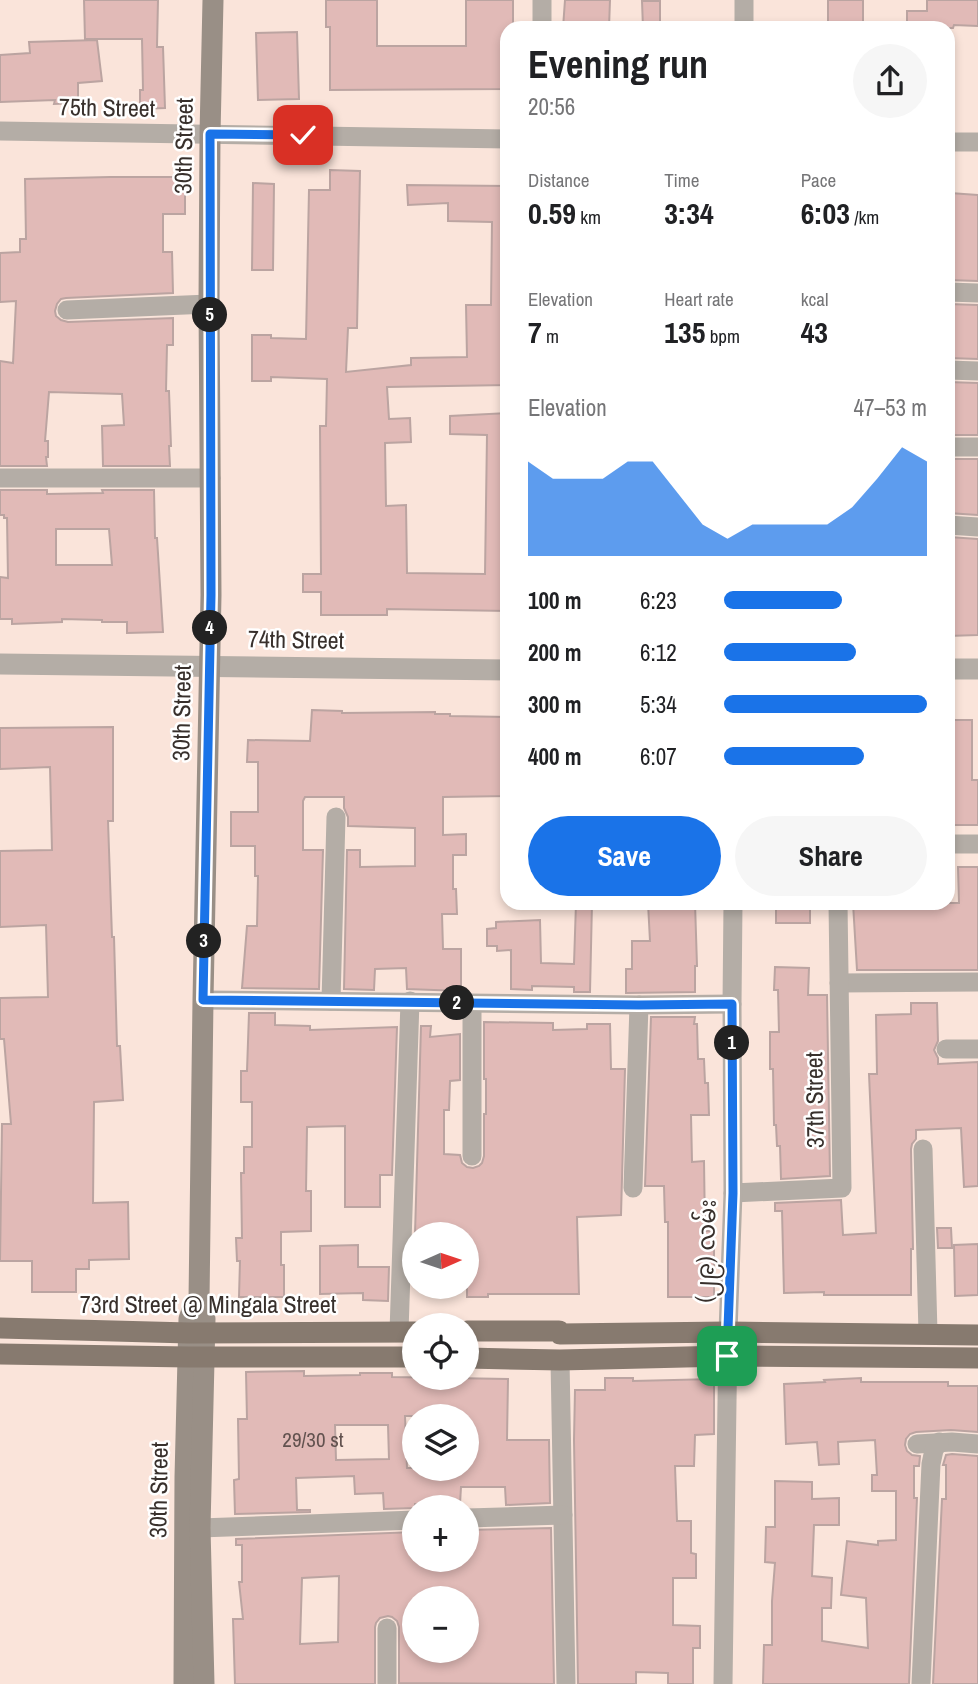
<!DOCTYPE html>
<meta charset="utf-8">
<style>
body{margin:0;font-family:"Archivo Narrow","Noto Sans Myanmar",sans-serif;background:#f6f6f6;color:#202124;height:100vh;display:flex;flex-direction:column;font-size:26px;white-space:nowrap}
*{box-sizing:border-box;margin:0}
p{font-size:23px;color:#757577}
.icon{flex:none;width:38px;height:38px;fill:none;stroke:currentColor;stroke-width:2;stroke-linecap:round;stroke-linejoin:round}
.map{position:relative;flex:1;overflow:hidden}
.sheet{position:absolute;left:500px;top:21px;width:455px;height:889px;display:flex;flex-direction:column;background:#fff;border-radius:21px;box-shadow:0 4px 10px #0003}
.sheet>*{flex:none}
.needle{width:46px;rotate:87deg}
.controls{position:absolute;left:402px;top:1222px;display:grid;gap:14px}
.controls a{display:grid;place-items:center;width:77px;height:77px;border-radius:50%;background:#fff;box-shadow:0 4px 10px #0003;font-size:35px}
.pin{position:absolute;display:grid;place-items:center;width:60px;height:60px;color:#fff;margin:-30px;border-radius:14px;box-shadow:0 4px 10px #0006}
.km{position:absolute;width:35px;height:35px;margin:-18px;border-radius:50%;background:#222;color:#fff;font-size:19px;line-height:35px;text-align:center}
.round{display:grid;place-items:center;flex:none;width:74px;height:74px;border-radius:37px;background:#f6f6f6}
.head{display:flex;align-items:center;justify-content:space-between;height:119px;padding:0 28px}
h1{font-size:38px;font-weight:800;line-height:52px}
.figures{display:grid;grid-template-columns:repeat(3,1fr);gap:10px;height:119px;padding:7px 28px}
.figures div{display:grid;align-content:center}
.figures b{font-size:30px;font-weight:800}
.figures small{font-size:19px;font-weight:400}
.figures p{font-size:19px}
.chart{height:196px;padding:14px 28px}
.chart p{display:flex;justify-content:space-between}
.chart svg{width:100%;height:126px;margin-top:7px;fill:#1a73e8;opacity:.7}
.primary-button{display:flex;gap:14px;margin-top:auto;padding:14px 28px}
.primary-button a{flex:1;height:80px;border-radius:42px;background:#1a73e8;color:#fff;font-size:28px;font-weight:800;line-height:80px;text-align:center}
.primary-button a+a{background:#f6f6f6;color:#202124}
ul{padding:0 28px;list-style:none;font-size:23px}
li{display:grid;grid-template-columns:112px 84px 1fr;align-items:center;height:52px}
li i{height:18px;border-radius:9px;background:#1a73e8}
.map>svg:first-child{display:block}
.building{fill:#e1bab7;stroke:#bba4a1;stroke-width:2;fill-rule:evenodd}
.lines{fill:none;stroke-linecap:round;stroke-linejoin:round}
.minor{stroke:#b4ada6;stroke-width:19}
.tertiary{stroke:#b4ada6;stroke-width:21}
.secondary{stroke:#998f86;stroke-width:21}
.primary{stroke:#877a6f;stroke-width:21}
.route-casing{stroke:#fff;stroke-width:14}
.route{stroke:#1a73e8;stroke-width:9}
.labels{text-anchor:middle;stroke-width:5;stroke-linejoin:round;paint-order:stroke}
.number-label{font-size:21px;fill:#62524f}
.street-label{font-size:24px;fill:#38302c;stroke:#fff}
</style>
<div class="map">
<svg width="978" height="1684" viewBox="0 0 978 1684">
<rect width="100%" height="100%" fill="#fae4da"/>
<g class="building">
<polygon points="84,0 158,0 157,47 163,47 165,108 140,109 140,90 143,90 142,39 85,39"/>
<polygon points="326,0 377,0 377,46 466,46 466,0 513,0 513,28 508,28 508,89 330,90 330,27 326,27"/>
<polygon points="565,0 610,0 609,28 563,28"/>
<rect x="828" y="0" width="35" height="28"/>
<polygon points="927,0 978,0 978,26 954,25 953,28 907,28 907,11 927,11"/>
<polygon points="642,1 660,1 660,28 643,28"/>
<polygon points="297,32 299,99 258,100 256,33"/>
<polygon points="97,40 102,81 78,83 78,103 54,104 55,100 0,102 0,55 30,53 29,42"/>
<polygon points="330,170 360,171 357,328 348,328 346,372 411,365 411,358 467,357 466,305 491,305 492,222 448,221 448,203 408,205 407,185 508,186 508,385 387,387 389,419 410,418 411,442 385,443 386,506 406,505 407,573 485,574 487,435 450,434 450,416 508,413 508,611 387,609 387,615 321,615 321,592 303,592 303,574 321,574 320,426 326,426 327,379 271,377 271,381 252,381 252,335 271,335 271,338 306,339 309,190 330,190"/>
<polygon points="110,177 185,177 185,214 163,214 163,252 172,252 173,293 66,298 61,299 57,304 55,311 56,316 61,320 68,322 173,318 173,345 167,345 166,391 169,391 171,446 169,446 170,466 103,466 102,426 124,425 122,394 49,392 45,441 48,441 48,457 46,457 47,466 0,466 0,361 13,363 16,301 0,302 0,253 20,252 20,239 26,239 25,179"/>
<polygon points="253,183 274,184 273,270 252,270"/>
<polygon points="950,193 978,195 978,281 948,280 948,262 954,262 952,221 948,221"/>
<polygon points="948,304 978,305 978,359 948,358"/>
<polygon points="948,382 978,383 978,435 948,435"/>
<polygon points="949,459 978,459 978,515 948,513"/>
<path d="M0 490H47V494L103 493 102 490H154L155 538H157L163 632 127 633V622H102V620L62 619V622L12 624V619H0V577L8 578 7 518H4V515H0ZM56 529H109L112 565H56Z"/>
<polygon points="949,537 978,539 978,635 948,636"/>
<polygon points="312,710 342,711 342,713 435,712 435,714 450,714 450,716 508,717 508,796 443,797 443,835 466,834 466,855 453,855 453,889 456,889 457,914 442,914 443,949 461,949 461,991 407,989 406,968 375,969 374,990 344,989 347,850 360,850 360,867 415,866 415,828 348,826 348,817 344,808 344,797 305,797 303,801 303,850 323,850 319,989 242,988 247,926 257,926 258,876 255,876 255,846 231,846 231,812 258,812 258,762 247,762 248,740 310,741"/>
<polygon points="948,720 972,720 972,780 978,780 978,825 948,825"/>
<polygon points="113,727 113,821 108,821 112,937 114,937 117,1046 120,1046 123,1100 94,1102 93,1203 128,1202 129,1259 89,1260 89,1269 76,1269 76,1292 32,1292 32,1261 0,1261 2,1124 11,1124 4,1039 0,1039 0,998 48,997 46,925 0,927 0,851 52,850 50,767 0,769 0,728"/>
<polygon points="958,867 978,867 978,970 857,970 853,903 959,903"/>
<polygon points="576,903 592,903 590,992 574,992 574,987 532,986 532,990 511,989 511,950 497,951 497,946 487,946 487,929 496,928 496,922 540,920 541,963 574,964"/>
<polygon points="648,903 695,903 697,966 695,966 695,992 626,993 626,969 632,969 632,941 650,941"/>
<rect x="776" y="903" width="34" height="20"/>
<polygon points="775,967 809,968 808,995 827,995 830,1176 781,1179 780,1146 777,1146 776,1125 774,1125 773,1069 770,1069 770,1032 779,1032 778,990 774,990"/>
<polygon points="911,1003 937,1003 938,1041 934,1050 938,1058 938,1064 978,1062 978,1186 964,1187 961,1128 916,1130 916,1139 912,1144 911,1149 913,1249 911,1249 911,1295 824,1295 824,1292 784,1293 782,1211 775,1211 775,1203 841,1200 843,1235 876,1233 869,1074 877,1074 876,1015 911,1014"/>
<polygon points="249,1013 275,1013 275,1025 310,1026 310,1030 397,1027 392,1175 380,1175 380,1207 345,1207 345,1126 307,1127 306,1191 311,1191 311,1231 281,1232 281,1265 284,1265 284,1297 239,1297 240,1261 237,1261 236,1238 242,1238 241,1173 244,1173 244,1147 252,1147 252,1102 241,1102 241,1071 247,1071"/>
<polygon points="651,1017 695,1017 694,1024 697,1024 698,1059 704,1059 705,1083 708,1083 709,1115 691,1115 692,1162 704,1161 705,1231 714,1231 714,1297 668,1297 668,1222 665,1222 664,1186 645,1186"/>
<polygon points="484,1022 553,1023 553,1030 587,1029 587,1024 610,1024 611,1069 625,1069 621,1215 577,1217 579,1294 488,1294 488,1297 467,1297 467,1234 415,1234 421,1026 431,1026 430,1037 460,1034 460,1080 450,1081 449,1110 444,1110 444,1154 460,1155 462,1163 467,1167 473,1168 479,1166 482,1163 484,1156 484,1114 486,1114 486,1079 484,1079"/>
<polygon points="937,1228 951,1228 952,1248 938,1248"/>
<polygon points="978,1244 978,1295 955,1296 954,1245"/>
<polygon points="358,1245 358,1267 389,1267 388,1301 363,1300 363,1293 320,1294 320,1246"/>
<path d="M304 1371V1376L360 1375V1373H392V1377L508 1379 507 1440H549L550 1503 506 1505 505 1487H461L460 1504 431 1503V1505L415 1504V1508L384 1509 383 1493 355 1494 354 1476 296 1478 297 1510H310V1512L235 1514 234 1480 239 1479 238 1419H247L246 1372ZM405 1416H467V1468H407ZM335 1425H388L389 1459 336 1460Z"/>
<polygon points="605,1378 633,1378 633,1381 714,1379 714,1434 695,1435 694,1466 675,1466 677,1521 691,1521 691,1553 696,1554 696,1578 673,1578 673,1625 700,1626 700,1648 693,1648 693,1684 668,1684 668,1673 636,1672 636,1684 578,1684 574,1440 575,1390 605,1390"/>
<polygon points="861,1378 861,1382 948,1382 948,1386 978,1386 978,1432 951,1430 916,1432 910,1434 906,1439 905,1445 907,1451 912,1455 920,1456 919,1466 914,1466 914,1498 917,1498 909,1684 763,1684 764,1645 772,1645 772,1601 775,1563 765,1562 766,1527 775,1527 775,1481 812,1482 812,1499 839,1498 839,1525 814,1525 812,1576 832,1578 831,1608 822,1608 822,1641 868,1648 866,1598 841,1595 847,1541 878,1545 878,1541 896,1540 896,1491 872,1491 872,1475 877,1475 875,1440 838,1442 839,1464 819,1465 817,1442 786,1444 784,1384 825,1382 824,1380"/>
<polygon points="952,1454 978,1456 978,1684 933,1684 942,1499 946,1499 946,1465 943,1465 946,1455"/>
<path d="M551 1528 554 1684 399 1683V1627L397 1621 392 1617 388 1616 380 1618 376 1623 375 1627V1684H235L233 1619H243L239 1582H242V1545H236V1539L415 1532V1559H467V1530ZM339 1576 338 1642 300 1644 302 1578ZM415 1598H467V1650H415Z"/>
</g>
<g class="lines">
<g class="minor">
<polyline points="542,0 542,28"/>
<polyline points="744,28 744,0"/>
<polyline points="0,131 508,139"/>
<polyline points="948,142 978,142"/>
<polyline points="948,292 978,293"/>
<polyline points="67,310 209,304"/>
<polyline points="948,370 978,371"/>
<polyline points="948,447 978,447"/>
<polyline points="0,478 211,478"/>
<polyline points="948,525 978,527"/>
<polyline points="948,844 978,844"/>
<polyline points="839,983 978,982"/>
<polyline points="203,1000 639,1005 732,1004"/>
<polyline points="331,1001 336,817"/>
<polyline points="946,1049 978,1049"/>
<polyline points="923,1149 928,1333"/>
<polyline points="472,1156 472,1004"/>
<polyline points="633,1188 639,1005"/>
<polyline points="733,1193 842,1188 838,903"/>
<polyline points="399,1332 410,1001"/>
<polyline points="560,1360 566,1684"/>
<polyline points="917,1444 952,1442 978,1444"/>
<polyline points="467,1518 563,1515"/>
<polyline points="200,1528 415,1520"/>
<polyline points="387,1628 387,1684"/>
<polyline points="723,1684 728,1332 733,1193 732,1004 733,903"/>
<polyline points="921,1684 931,1464 934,1450 939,1442"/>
</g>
<g class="tertiary">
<polyline points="0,664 508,670"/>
<polyline points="948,669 978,669"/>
</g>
<g class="secondary">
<polyline points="184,1684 185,1477 189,1319 192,1310 199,1300"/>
<polyline points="204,1684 200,1528 205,1319 199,1300 203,1000 211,595 209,304 210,134 213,0"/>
</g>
<g class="primary">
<polyline points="0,1328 189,1333 415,1332"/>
<polyline points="467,1331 559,1331 560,1334 728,1332 978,1335"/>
<polyline points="0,1354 188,1357 415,1357"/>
<polyline points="467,1358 560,1360 727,1356 978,1358"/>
</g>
</g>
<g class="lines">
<defs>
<polyline id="route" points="303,135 210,134 211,595 203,1000 639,1005 732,1004 733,1193 727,1356"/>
</defs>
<use href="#route" class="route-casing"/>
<use href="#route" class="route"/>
</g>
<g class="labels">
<g class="number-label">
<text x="313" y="1447">29/30 st</text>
</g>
<g class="street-label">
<text transform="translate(107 108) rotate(1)" y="8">75th Street</text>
<text transform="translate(184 146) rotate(-89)" y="8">30th Street</text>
<text transform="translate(296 640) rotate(1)" y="8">74th Street</text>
<text transform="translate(182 713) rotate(-89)" y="8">30th Street</text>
<text transform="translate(815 1100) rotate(-91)" y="8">37th Street</text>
<text transform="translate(706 1251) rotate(-88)" y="8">(၂၉) လမ်း</text>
<text x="208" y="1313">73rd Street @ Mingala Street</text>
<text transform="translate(159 1490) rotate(-89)" y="8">30th Street</text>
</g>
</g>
</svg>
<div class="controls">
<a><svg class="needle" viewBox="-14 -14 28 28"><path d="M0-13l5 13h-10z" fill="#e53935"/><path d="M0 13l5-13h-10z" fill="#757577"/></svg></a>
<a><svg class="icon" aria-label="locate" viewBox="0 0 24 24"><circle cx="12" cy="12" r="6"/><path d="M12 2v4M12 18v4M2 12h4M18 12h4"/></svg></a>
<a><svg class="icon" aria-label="layers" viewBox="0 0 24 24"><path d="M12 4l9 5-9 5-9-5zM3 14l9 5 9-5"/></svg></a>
<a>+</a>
<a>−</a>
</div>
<div class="pin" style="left:727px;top:1356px;background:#1e9e55"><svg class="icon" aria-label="arrive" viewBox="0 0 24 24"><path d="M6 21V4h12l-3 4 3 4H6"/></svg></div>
<div class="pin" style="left:303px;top:135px;background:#d93025"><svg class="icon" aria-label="check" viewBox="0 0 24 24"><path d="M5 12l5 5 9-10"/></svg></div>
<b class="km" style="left:732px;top:1043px">1</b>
<b class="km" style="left:457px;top:1003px">2</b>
<b class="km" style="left:204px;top:941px">3</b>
<b class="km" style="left:210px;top:628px">4</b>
<b class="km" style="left:210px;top:315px">5</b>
<section class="sheet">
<div class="head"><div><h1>Evening run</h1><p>20:56</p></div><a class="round"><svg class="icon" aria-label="share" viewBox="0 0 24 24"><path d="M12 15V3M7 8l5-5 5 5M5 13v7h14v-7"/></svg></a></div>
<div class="figures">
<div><p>Distance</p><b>0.59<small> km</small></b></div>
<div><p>Time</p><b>3:34</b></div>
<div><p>Pace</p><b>6:03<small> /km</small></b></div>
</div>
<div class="figures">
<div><p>Elevation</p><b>7<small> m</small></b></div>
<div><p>Heart rate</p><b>135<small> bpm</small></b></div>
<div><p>kcal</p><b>43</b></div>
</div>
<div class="chart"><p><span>Elevation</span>47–53 m</p>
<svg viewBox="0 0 160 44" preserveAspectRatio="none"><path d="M0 44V11L10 17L20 17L30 17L40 11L50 11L60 22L70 33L80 38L90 33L100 33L110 33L120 33L130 27L140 17L150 6L160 11V44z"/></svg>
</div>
<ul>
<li><b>100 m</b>6:23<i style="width:58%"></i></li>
<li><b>200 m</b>6:12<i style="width:65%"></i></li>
<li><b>300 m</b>5:34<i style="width:100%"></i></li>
<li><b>400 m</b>6:07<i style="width:69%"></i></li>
</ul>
<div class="primary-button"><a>Save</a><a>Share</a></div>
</section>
</div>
